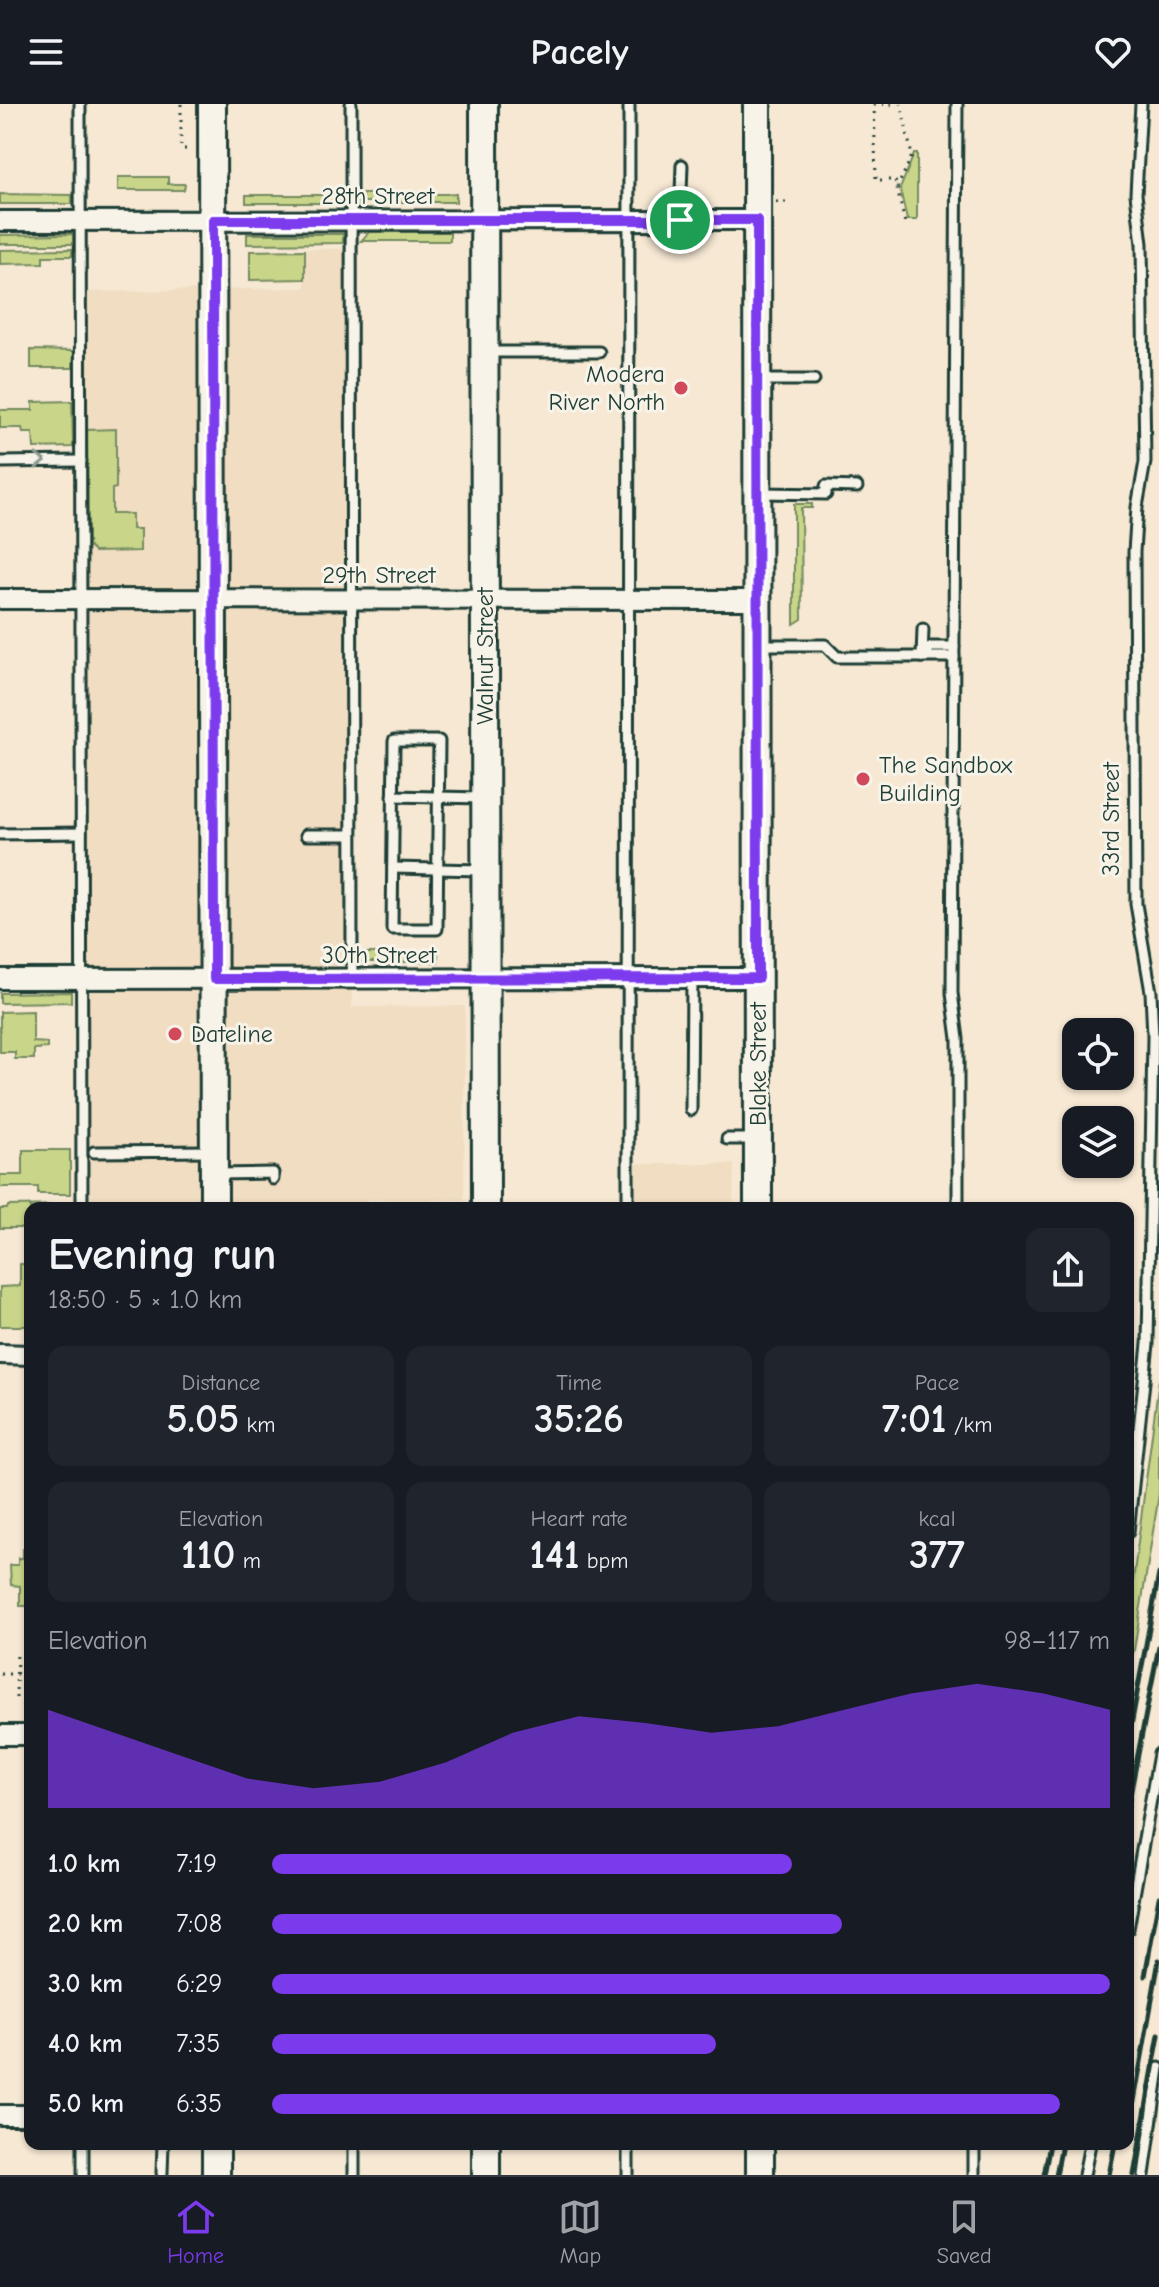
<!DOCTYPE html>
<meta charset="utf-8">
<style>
body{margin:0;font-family:"Comic Neue",sans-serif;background:#20242c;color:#f1f3f6;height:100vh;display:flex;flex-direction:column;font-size:30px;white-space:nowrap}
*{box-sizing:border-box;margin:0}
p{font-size:26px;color:#9ea1a6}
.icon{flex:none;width:44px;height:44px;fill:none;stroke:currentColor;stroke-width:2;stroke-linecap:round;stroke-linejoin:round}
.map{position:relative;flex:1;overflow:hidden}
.sheet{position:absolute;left:24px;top:1098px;width:1110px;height:948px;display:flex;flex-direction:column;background:#171b24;border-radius:16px;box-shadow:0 2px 6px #0004}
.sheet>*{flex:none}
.controls{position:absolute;left:1062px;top:914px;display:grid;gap:16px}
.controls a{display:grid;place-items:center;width:72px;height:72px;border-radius:16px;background:#171b24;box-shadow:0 2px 6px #0004;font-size:40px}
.pin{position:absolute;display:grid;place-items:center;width:68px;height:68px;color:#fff;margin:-34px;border:4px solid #fff;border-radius:50%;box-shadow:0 2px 8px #0007}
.round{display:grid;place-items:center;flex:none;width:84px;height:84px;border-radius:16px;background:#20242c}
.head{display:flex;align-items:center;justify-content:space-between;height:136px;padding:0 24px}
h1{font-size:44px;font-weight:600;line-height:60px}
.metrics{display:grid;grid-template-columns:repeat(3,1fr);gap:12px;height:136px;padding:8px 24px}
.metrics div{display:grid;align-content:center;border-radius:16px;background:#20242c;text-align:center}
.metrics b{font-size:40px;font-weight:600}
.metrics small{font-size:22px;font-weight:400}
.metrics p{font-size:22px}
.chart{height:224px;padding:16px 24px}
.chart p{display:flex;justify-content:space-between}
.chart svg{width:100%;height:144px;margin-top:8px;fill:#7c3aed;opacity:.7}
ul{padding:0 24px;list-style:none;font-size:26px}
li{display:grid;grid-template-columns:128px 96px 1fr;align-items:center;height:60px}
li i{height:20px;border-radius:10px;background:#7c3aed}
header{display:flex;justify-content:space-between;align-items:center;height:104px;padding:0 24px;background:#171b24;font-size:36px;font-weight:600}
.menu{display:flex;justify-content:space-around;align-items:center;height:112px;border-top:2px solid #363941;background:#171b24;font-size:22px;color:#9ea1a6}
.menu a{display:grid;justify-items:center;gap:4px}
.menu .on{color:#7c3aed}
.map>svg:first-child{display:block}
.built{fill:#f1ddc2}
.green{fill:#c9d68a;stroke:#748a5f;stroke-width:2}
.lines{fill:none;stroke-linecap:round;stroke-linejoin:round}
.lane-casing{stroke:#1f3d34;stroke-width:15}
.street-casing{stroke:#1f3d34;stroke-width:24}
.secondary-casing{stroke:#1f3d34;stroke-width:32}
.path{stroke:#1f3d34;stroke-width:3;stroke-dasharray:2 6;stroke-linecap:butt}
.lane{stroke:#f7f3e8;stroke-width:9}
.street{stroke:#f7f3e8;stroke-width:18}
.secondary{stroke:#f7f3e8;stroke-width:26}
.rail{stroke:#1f3d34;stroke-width:5}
.oneway{stroke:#8b988e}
.route-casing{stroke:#fff;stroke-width:16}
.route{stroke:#7c3aed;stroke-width:10}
.poi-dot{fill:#d1495b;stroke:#f7f3e8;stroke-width:3}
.labels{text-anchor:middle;stroke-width:6;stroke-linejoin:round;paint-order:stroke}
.street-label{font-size:24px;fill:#1f3d34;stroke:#f7f3e8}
.poi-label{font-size:24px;fill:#1f3d34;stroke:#f7f3e8;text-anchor:start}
</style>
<header><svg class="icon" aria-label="menu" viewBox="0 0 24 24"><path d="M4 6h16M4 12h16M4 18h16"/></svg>Pacely<svg class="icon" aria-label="heart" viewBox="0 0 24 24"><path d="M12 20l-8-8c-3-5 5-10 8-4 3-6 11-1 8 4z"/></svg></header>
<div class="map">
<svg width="1159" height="2071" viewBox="0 0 1159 2071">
<rect width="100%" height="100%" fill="#f6e8d3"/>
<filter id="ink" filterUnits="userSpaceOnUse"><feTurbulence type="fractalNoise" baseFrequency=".0125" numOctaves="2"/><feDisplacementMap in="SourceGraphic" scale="16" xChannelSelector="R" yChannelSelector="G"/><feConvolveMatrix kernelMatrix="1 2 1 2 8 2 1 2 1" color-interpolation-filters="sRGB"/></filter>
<g filter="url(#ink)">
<g class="built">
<polygon points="306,145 347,145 352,903 465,902 464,1096 368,1095 368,1104 86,1104 84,188 305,184"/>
<polygon points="632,1060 734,1060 733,1104 631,1104"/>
</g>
<g class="green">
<polygon points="914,50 917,50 917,116 907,116 900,85"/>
<polygon points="118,73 168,73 168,80 185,80 184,86 118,86"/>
<polygon points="0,90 72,91 72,100 0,100"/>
<rect x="362" y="90" width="94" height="8"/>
<rect x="246" y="91" width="94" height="8"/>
<polygon points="369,128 450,128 450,137 361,137"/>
<polygon points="73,130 73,140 0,140 0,131"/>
<polygon points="247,130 343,130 343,139 247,140"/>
<polygon points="72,145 72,152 43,152 43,159 0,160 0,146"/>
<polygon points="305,146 305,175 250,176 250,147"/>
<polygon points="31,246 74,247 73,264 31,264"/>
<polygon points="72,297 73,343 34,344 33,329 23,329 22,324 0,324 0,306 33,306 33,298"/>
<polygon points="116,325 116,384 112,385 112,410 132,410 132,425 140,425 140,447 94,448 88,442 87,326"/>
<polygon points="794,400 812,400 812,404 801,404 802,515 794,520"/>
<rect x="360" y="849" width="78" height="9"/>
<polygon points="71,888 71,898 0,899 0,889"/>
<polygon points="33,907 33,938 47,939 47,944 34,945 34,955 15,955 15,948 0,948 0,908"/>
<polygon points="23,1046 70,1046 70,1090 38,1090 38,1083 0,1083 0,1071 23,1071"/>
<polygon points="71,1101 71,1104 30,1104 30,1124 0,1124 0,1105 7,1105 8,1102"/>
<polygon points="20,1160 30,1160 30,1222 0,1222 0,1183 20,1182"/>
<polygon points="1159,1276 1159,1390 1134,1546 1128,1565 1128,1515"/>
<polygon points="23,1445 30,1445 30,1502 20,1502 20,1482 11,1481 10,1461 18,1461 18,1454 23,1454"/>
</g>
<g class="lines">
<defs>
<g id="lane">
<polyline points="80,0 82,1104"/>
<polyline points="351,0 352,875"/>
<polyline points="957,0 952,889 958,935 958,1104"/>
<polyline points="680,116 682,61"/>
<polyline points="486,248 599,248"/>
<polyline points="762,276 814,276"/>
<polyline points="0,358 81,357"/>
<polyline points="761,389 826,390 826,382 857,383"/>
<polyline points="759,541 825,541 837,553 954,553"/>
<polyline points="922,553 931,543 954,543"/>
<polyline points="922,553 923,525"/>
<polygon points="394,637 439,637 437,825 392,825"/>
<polyline points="393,692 482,694"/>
<polyline points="0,730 81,729"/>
<polyline points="306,731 351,731"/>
<polyline points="393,764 481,766"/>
<polyline points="691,1006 692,874"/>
<polyline points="727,1035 755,1035"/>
<polyline points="94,1048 211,1047"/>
<polyline points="218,1070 273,1069 273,1075"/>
<polyline points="628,1104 629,0"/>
<polyline points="1128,1428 1148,1240 1153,932 1151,888 1136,800 1134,448 1137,403 1145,358 1142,140 1136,90 1141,0"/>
<polyline points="1128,1825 1159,1650"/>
<polyline points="83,2040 83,2071"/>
<polyline points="628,2040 628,2071"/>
<polyline points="974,2040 974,2071"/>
<polyline points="162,2069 163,2040"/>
<polyline points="354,2071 354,2040"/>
<polyline points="1084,2071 1090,2040"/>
<polyline points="1144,2071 1159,1964"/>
</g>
<g id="street">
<polyline points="0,117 757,116"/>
<polyline points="0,495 757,496"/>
<polyline points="0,875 758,874"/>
<polyline points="0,1250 30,1251"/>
<polyline points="0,1631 30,1631"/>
<polyline points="0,2011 30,2011"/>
</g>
<g id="secondary">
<polyline points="212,0 214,1104"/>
<polyline points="484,0 486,1104"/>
<polyline points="757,0 758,1104"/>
<polyline points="216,2040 216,2071"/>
<polyline points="486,2040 486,2071"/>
<polyline points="760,2040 760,2071"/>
</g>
</defs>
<use href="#lane" class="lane-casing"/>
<use href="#street" class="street-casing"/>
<use href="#secondary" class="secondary-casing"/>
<g class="path">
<polyline points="181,0 181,45 187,45"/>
<polyline points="874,0 876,76 895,76 905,119"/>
<polyline points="874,1 893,0"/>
<polyline points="897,84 912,52 901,0"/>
<polyline points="776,98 788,98"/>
<polyline points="0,1570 17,1570"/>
<polyline points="16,1594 17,1546"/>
</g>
<use href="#lane" class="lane"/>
<use href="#street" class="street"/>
<use href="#secondary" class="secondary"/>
<g class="rail">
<polyline points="1128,1638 1159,1470"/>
<polyline points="1128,1702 1159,1542"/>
<polyline points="1145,1872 1159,1793"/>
<polyline points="1128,2031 1159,1856"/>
<polyline points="1044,2071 1050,2040"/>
<polyline points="1056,2071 1062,2040"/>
<polyline points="1109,2071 1115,2040"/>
<polyline points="1134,2071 1159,1931"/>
</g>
</g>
<defs><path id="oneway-chevron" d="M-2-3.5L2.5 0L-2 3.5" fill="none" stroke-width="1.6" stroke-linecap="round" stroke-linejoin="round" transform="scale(2)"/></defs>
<use class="oneway" href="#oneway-chevron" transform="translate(40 357) rotate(-1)"/>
</g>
<g class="lines" filter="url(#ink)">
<defs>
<polygon id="route" points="213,116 757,116 758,874 214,875"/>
</defs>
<use href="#route" class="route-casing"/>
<use href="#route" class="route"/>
</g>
<g class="poi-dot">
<circle cx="681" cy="284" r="8"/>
<circle cx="863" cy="675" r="8"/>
<circle cx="175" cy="930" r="8"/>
</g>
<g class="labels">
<g class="street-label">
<text x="378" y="100">28th Street</text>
<text x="379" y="479">29th Street</text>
<text transform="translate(485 552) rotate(-90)" y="8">Walnut Street</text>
<text transform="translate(1111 715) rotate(-90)" y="8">33rd Street</text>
<text x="379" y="859">30th Street</text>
<text transform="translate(758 960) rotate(-90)" y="8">Blake Street</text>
</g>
<g class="poi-label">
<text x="665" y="278" text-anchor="end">Modera<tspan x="665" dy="28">River North</tspan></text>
<text x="879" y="669">The Sandbox<tspan x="879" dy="28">Building</tspan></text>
<text x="191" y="938">Dateline</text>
</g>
</g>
</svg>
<div class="controls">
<a><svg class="icon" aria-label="locate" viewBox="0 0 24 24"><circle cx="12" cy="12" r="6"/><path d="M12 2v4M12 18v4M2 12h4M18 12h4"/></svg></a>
<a><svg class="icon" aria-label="layers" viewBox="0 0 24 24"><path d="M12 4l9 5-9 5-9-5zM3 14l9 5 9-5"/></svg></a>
</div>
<div class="pin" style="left:680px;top:116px;background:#1e9e55"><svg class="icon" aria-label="arrive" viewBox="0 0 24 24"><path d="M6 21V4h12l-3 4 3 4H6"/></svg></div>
<section class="sheet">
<div class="head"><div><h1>Evening run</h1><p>18:50 · 5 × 1.0 km</p></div><a class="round"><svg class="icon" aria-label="share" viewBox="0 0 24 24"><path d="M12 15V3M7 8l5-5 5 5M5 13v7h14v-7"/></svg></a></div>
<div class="metrics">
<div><p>Distance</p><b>5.05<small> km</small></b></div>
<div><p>Time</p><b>35:26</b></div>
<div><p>Pace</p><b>7:01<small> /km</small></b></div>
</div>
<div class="metrics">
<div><p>Elevation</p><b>110<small> m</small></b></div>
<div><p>Heart rate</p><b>141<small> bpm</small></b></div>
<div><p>kcal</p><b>377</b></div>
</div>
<div class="chart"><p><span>Elevation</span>98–117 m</p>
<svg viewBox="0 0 160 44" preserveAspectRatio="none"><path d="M0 44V14L10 21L20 28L30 35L40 38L50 36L60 30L70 21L80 16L90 18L100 21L110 19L120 14L130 9L140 6L150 9L160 14V44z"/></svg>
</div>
<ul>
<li><b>1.0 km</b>7:19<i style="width:62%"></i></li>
<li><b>2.0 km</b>7:08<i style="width:68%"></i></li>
<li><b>3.0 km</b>6:29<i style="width:100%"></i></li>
<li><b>4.0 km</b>7:35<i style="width:53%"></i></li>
<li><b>5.0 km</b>6:35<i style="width:94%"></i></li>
</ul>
</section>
</div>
<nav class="menu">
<a class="on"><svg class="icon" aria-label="home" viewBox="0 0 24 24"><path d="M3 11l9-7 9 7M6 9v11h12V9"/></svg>Home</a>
<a><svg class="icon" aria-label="map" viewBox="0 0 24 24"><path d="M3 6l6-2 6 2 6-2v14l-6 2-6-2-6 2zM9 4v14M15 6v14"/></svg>Map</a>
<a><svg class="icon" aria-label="saved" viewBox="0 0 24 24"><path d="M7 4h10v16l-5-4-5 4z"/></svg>Saved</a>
</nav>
